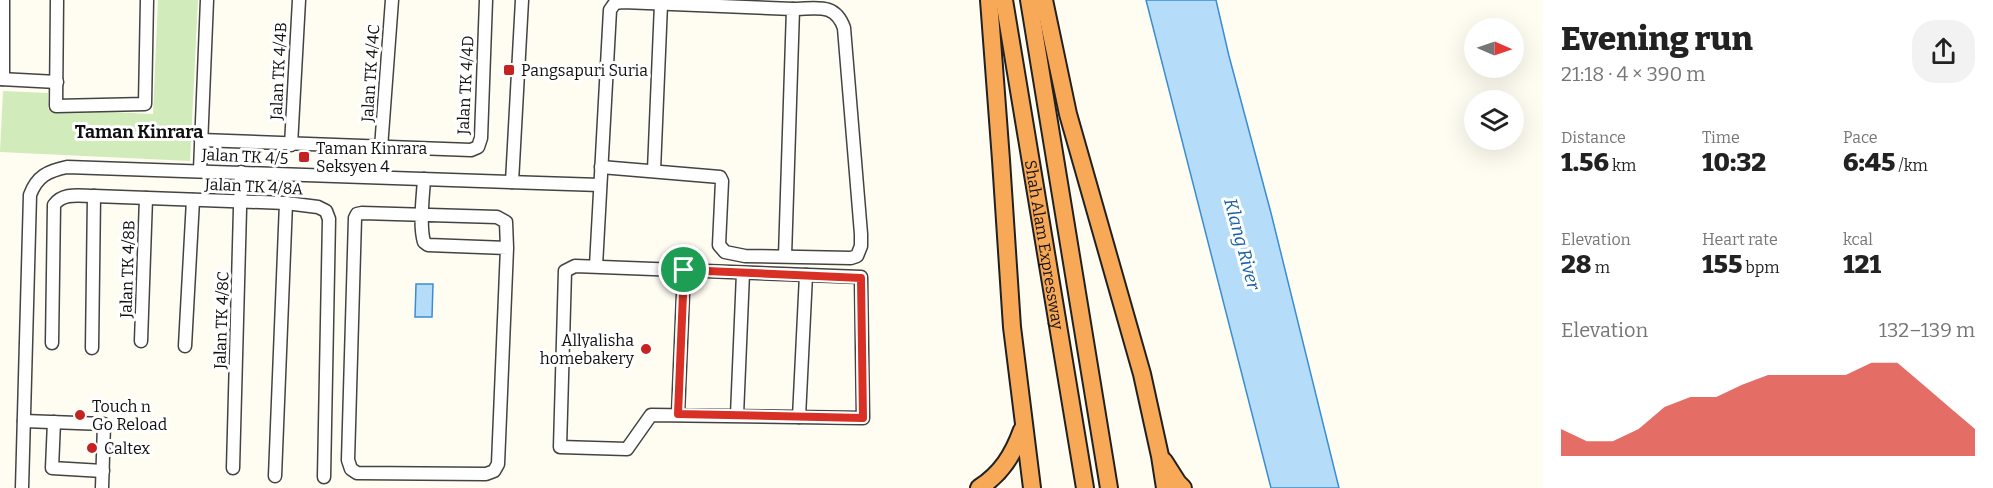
<!DOCTYPE html>
<meta charset="utf-8">
<style>
body{margin:0;font-family:Bitter,serif;background:#f2f2f2;color:#222;height:100vh;display:flex;flex-direction:column;font-size:22px;white-space:nowrap}
*{box-sizing:border-box;margin:0}
p{font-size:20px;color:#767676}
.icon{flex:none;width:33px;height:33px;fill:none;stroke:currentColor;stroke-width:2;stroke-linecap:round;stroke-linejoin:round}
.map{position:relative;flex:1;overflow:hidden}
.drawer{display:flex;flex-direction:column;background:#fff;width:450px}
.drawer>*{flex:none}
.needle{width:39px;rotate:92deg}
.controls{position:absolute;left:1464px;top:18px;display:grid;gap:12px}
.controls a{display:grid;place-items:center;width:60px;height:60px;border-radius:50%;background:#fff;box-shadow:0 6px 24px #0002;font-size:30px}
.pin{position:absolute;display:grid;place-items:center;width:51px;height:51px;color:#fff;margin:-26px;border:3px solid #fff;border-radius:50%;box-shadow:0 2px 6px #0007}
.round{display:grid;place-items:center;flex:none;width:63px;height:63px;border-radius:24px;background:#f2f2f2}
.headline{display:flex;align-items:center;justify-content:space-between;height:102px;padding:0 18px}
h1{font-size:33px;font-weight:800;line-height:45px}
.figures{display:grid;grid-template-columns:repeat(3,1fr);gap:9px;height:102px;padding:6px 18px}
.figures div{display:grid;align-content:center}
.figures b{font-size:26px;font-weight:800}
.figures small{font-size:16px;font-weight:400}
.figures p{font-size:16px}
.chart{height:168px;padding:12px 18px}
.chart p{display:flex;justify-content:space-between}
.chart svg{width:100%;height:108px;margin-top:6px;fill:#d93025;opacity:.7}
main{display:flex;flex:1;min-height:0}
.map>svg:first-child{display:block}
.green{fill:#d1ebba}
.water{fill:#b5dcf8;stroke:#3a8dd1;stroke-width:1.5}
.lines{fill:none;stroke-linecap:round;stroke-linejoin:round}
.minor-casing{stroke:#434343;stroke-width:15}
.highway-casing{stroke:#212121;stroke-width:20}
.minor{stroke:#fff;stroke-width:12}
.highway{stroke:#f8a958;stroke-width:16}
.route-casing{stroke:#fff;stroke-width:12}
.route{stroke:#d93025;stroke-width:8}
.poi-dot{fill:#c52322;stroke:#fff;stroke-width:2}
.labels{text-anchor:middle;stroke-width:6;stroke-linejoin:round;paint-order:stroke}
.poi-label{font-size:16px;fill:#101010;stroke:#fff;text-anchor:start}
.street-label{font-size:16px;fill:#101010;stroke:#fff}
.neighbourhood-label{font-size:18px;font-weight:bold;fill:#101010;stroke:#fff}
.water-label{font-size:18px;font-style:italic;fill:#145fa7;stroke:#fff}
</style>
<main>
<div class="map">
<svg width="1543" height="488" viewBox="0 0 1543 488">
<rect width="100%" height="100%" fill="#fffdf2"/>
<polygon class="green" points="158,0 198,0 190,161 0,152 3,91 48,93 48,109 153,114"/>
<g class="water">
<polygon points="1146,0 1216,0 1229,56 1271,213 1339,488 1271,488"/>
<polygon points="416,284 433,284 432,317 415,317"/>
</g>
<g class="lines">
<defs>
<g id="minor">
<polyline points="3,0 3,79"/>
<polyline points="57,0 56,106 145,104 147,0"/>
<polyline points="0,79 57,82"/>
<polyline points="201,140 471,150 478,147 481,138 486,0"/>
<polyline points="291,145 299,0"/>
<polyline points="381,148 392,0"/>
<path d="M601 167 720 177 722 181 719 245 725 252 745 256 851 258 857 256 861 246V234L844 28C835 2 816 9 793 9"/>
<polyline points="200,170 207,0"/>
<polyline points="654,170 661,4"/>
<path d="M424 179C423 197 419 225 424 242L428 245 507 248 498 464 494 471 486 474 357 473 351 469 348 460 355 218 357 214 362 213 497 217 506 222 507 248"/>
<polyline points="512,182 522,0"/>
<polygon points="575,266 861,277 863,418 651,415 627,449 560,447 565,271"/>
<polyline points="596,266 610,10 615,3 623,2 793,9 785,256"/>
<polyline points="141,341 146,198"/>
<path d="M52 343 54 205C63 192 80 196 94 196L286 203 318 207 326 211 329 219 324 477"/>
<polyline points="185,346 193,200"/>
<polyline points="92,348 94,196"/>
<polyline points="678,414 684,270"/>
<polyline points="737,415 743,273"/>
<polyline points="799,417 806,275"/>
<polyline points="24,421 104,424 102,488"/>
<polyline points="54,422 52,468 103,471"/>
<polyline points="233,468 241,172"/>
<polyline points="275,476 286,203"/>
<path d="M22 488 30 195C37 176 48 171 67 167L600 185"/>
</g>
<g id="highway">
<polyline points="989,0 1001,160 1012,327 1032,488"/>
<path id="s1" d="M1004 0 1085 488"/>
<polyline points="1029,0 1109,488"/>
<polyline points="1044,0 1068,114 1142,374 1160,456 1165,488"/>
<polyline points="1164,461 1178,483 1183,488"/>
<path d="M979 488C1001 474 1013 455 1022 430"/>
</g>
</defs>
<use href="#minor" class="minor-casing"/>
<use href="#highway" class="highway-casing"/>
<use href="#minor" class="minor"/>
<use href="#highway" class="highway"/>
</g>
<g class="lines">
<defs>
<polygon id="route" points="684,270 861,278 863,418 678,414"/>
</defs>
<use href="#route" class="route-casing"/>
<use href="#route" class="route"/>
</g>
<g class="poi-dot">
<rect x="503" y="64" width="12" height="12" rx="3"/>
<rect x="298" y="151" width="12" height="12" rx="3"/>
<circle cx="646" cy="349" r="6"/>
<circle cx="80" cy="415" r="6"/>
<circle cx="92" cy="448" r="6"/>
</g>
<g class="labels">
<g class="poi-label">
<text x="521" y="76">Pangsapuri Suria</text>
<text x="316" y="154">Taman Kinrara<tspan x="316" dy="18">Seksyen 4</tspan></text>
<text x="634" y="346" text-anchor="end">Allyalisha<tspan x="634" dy="18">homebakery</tspan></text>
<text x="92" y="412">Touch n<tspan x="92" dy="18">Go Reload</tspan></text>
<text x="104" y="454">Caltex</text>
</g>
<g class="street-label">
<text transform="translate(278 71) rotate(-87)" y="6">Jalan TK 4/4B</text>
<text transform="translate(370 73) rotate(-86)" y="6">Jalan TK 4/4C</text>
<text transform="translate(465 85) rotate(-87)" y="6">Jalan TK 4/4D</text>
<text transform="translate(245 156) rotate(3)" y="6">Jalan TK 4/5</text>
<text transform="translate(254 186) rotate(3)" y="6">Jalan TK 4/8A</text>
<text dy="6" stroke="none"><textPath href="#s1" startOffset="248">Shah Alam Expressway</textPath></text>
<text transform="translate(127 269) rotate(-88)" y="6">Jalan TK 4/8B</text>
<text transform="translate(221 320) rotate(-88)" y="6">Jalan TK 4/8C</text>
</g>
<g class="neighbourhood-label">
<text x="139" y="138">Taman Kinrara</text>
</g>
<g class="water-label">
<text transform="translate(1242 244) rotate(75)" y="6">Klang River</text>
</g>
</g>
</svg>
<div class="controls">
<a><svg class="needle" viewBox="-14 -14 28 28"><path d="M0-13l5 13h-10z" fill="#e53935"/><path d="M0 13l5-13h-10z" fill="#767676"/></svg></a>
<a><svg class="icon" aria-label="layers" viewBox="0 0 24 24"><path d="M12 4l9 5-9 5-9-5zM3 14l9 5 9-5"/></svg></a>
</div>
<div class="pin" style="left:684px;top:270px;background:#1e9e55"><svg class="icon" aria-label="arrive" viewBox="0 0 24 24"><path d="M6 21V4h12l-3 4 3 4H6"/></svg></div>
</div>
<section class="drawer">
<div class="headline"><div><h1>Evening run</h1><p>21:18 · 4 × 390 m</p></div><a class="round"><svg class="icon" aria-label="share" viewBox="0 0 24 24"><path d="M12 15V3M7 8l5-5 5 5M5 13v7h14v-7"/></svg></a></div>
<div class="figures">
<div><p>Distance</p><b>1.56<small> km</small></b></div>
<div><p>Time</p><b>10:32</b></div>
<div><p>Pace</p><b>6:45<small> /km</small></b></div>
</div>
<div class="figures">
<div><p>Elevation</p><b>28<small> m</small></b></div>
<div><p>Heart rate</p><b>155<small> bpm</small></b></div>
<div><p>kcal</p><b>121</b></div>
</div>
<div class="chart"><p><span>Elevation</span>132–139 m</p>
<svg viewBox="0 0 160 44" preserveAspectRatio="none"><path d="M0 44V33L10 38L20 38L30 33L40 24L50 20L60 20L70 15L80 11L90 11L100 11L110 11L120 6L130 6L140 15L150 24L160 33V44z"/></svg>
</div>
</section>
</main>
